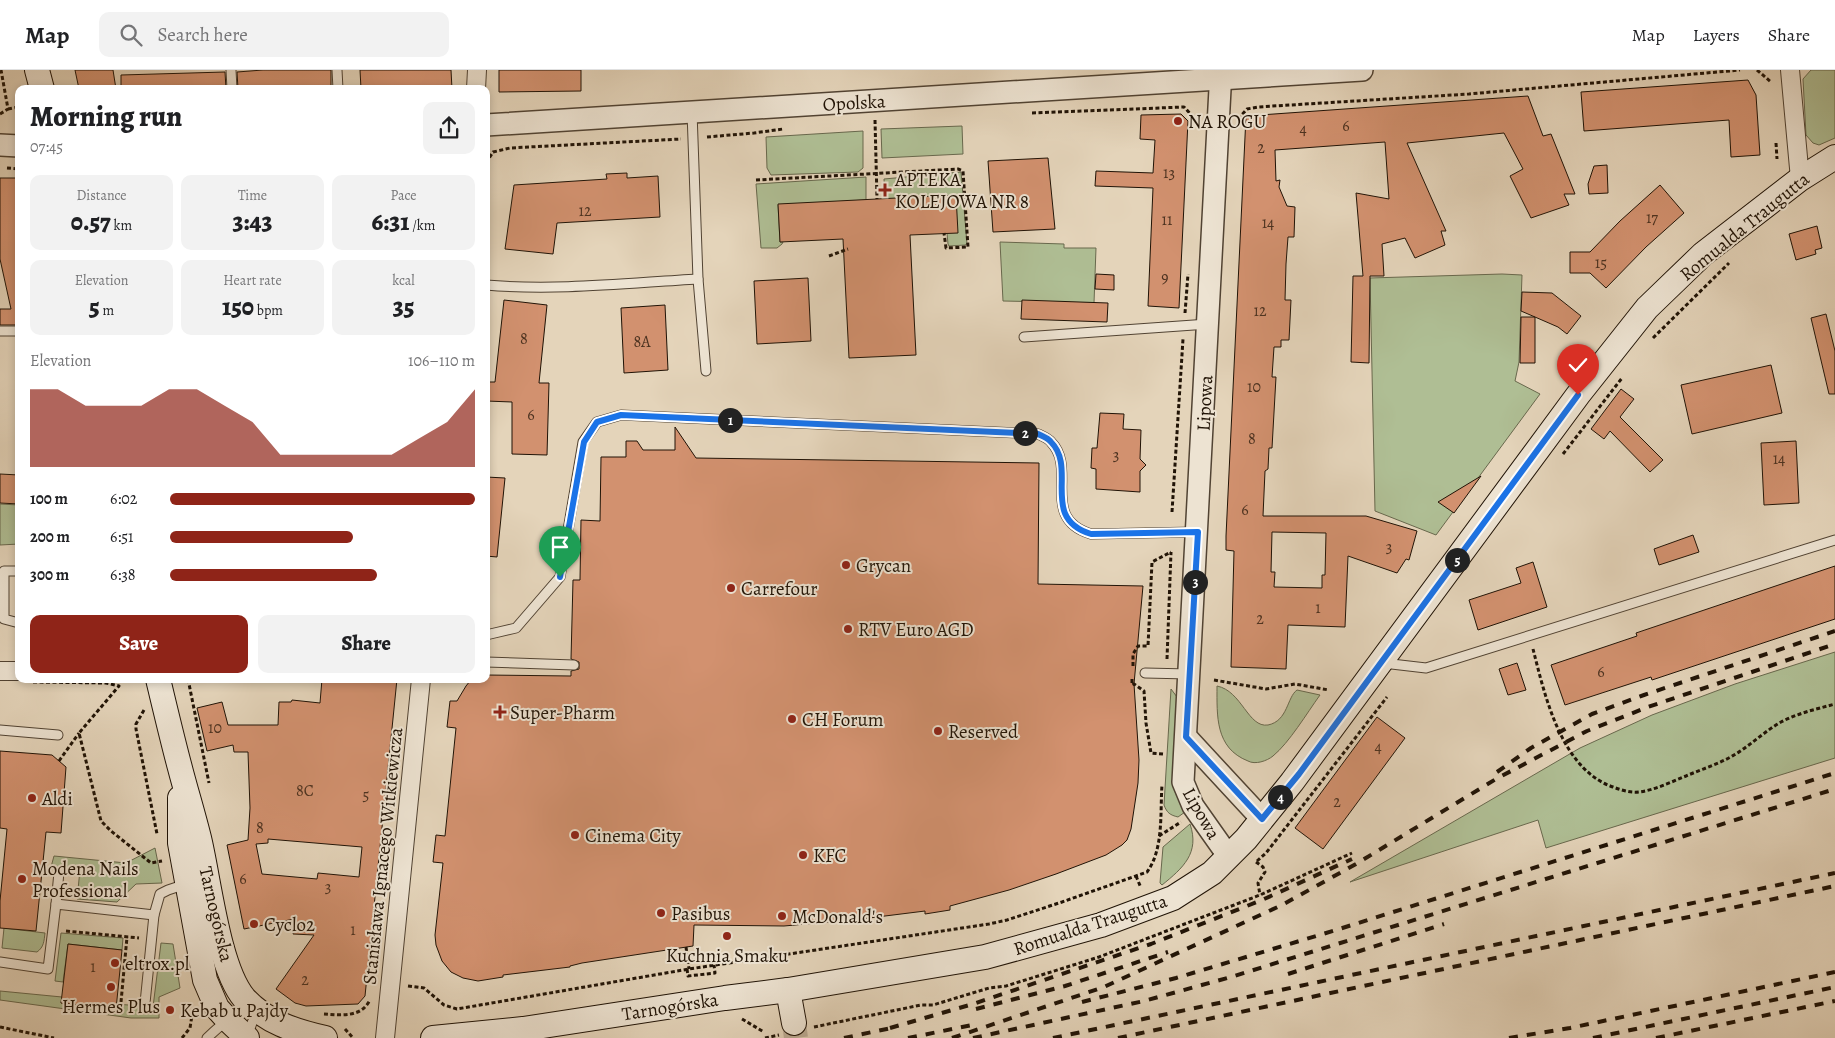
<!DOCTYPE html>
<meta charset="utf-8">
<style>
body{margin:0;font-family:Alegreya,serif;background:#f2f2f2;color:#202124;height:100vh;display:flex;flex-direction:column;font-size:19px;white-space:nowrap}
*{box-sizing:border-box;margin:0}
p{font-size:16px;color:#757577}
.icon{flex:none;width:28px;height:28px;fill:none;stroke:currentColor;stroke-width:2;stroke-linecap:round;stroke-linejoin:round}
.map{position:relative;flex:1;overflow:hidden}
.panel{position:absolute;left:15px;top:15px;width:475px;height:598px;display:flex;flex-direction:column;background:#fff;border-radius:10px;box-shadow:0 2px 8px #0003}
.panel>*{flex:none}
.pin{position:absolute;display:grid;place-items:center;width:42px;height:42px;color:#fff;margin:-51px -21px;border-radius:50% 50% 50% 0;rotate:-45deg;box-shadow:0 0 5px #0007}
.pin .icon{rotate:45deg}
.km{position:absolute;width:25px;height:25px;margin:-12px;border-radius:50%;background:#222;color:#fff;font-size:14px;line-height:25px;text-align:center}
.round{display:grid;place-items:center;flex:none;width:52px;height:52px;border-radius:10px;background:#f2f2f2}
.headline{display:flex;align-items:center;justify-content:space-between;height:85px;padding:0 15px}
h1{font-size:28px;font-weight:800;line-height:38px}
.figures{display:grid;grid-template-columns:repeat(3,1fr);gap:8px;height:85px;padding:5px 15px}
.figures div{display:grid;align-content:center;border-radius:10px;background:#f2f2f2;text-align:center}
.figures b{font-size:25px;font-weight:800}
.figures small{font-size:14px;font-weight:400}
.figures p{font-size:14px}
.chart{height:140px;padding:10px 15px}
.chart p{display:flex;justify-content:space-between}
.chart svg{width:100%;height:90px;margin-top:5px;fill:#8f2418;opacity:.7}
.action{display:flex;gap:10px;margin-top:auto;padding:10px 15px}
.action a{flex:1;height:58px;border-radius:10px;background:#8f2418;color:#fff;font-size:20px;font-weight:800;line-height:58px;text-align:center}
.action a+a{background:#f2f2f2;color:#202124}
ul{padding:0 15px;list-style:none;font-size:16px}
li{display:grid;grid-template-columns:80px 60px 1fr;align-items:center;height:38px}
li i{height:12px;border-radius:6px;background:#8f2418}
header{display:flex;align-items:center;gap:30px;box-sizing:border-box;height:70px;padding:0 25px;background:#fff;border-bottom:1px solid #e0e0e0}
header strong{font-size:24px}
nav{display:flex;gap:28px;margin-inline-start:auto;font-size:18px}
.search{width:350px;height:45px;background:#f2f2f2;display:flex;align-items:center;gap:12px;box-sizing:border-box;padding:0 18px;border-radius:10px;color:#757577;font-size:19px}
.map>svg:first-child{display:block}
.green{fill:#afbe94;stroke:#68684d}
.building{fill:#d2916f;stroke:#201306;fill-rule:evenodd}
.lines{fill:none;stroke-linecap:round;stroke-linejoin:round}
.secondary-tunnel{stroke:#bdad96;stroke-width:24;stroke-dasharray:24 12;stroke-linecap:butt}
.service-casing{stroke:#514333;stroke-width:11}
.minor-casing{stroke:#514333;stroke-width:20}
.tertiary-casing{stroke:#514333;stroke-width:24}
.secondary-casing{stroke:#201306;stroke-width:26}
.path{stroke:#201306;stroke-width:3;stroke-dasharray:4 2.5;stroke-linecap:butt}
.service{stroke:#ede3d2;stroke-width:9}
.minor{stroke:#ede3d2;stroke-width:18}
.tertiary{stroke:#ede3d2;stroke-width:21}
.secondary{stroke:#ede3d2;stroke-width:24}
.rail{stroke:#201306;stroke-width:4;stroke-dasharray:9 9;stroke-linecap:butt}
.route-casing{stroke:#fff;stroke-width:10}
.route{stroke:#1a73e8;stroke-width:6}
.poi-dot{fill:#8f2418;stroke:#ede3d2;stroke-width:2}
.labels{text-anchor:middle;stroke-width:4;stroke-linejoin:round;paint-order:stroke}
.number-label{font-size:16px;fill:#4c3220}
.street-label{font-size:19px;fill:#201306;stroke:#ede3d2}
.poi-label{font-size:19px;fill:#201306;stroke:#ede3d2;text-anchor:start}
</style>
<header>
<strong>Map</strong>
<div class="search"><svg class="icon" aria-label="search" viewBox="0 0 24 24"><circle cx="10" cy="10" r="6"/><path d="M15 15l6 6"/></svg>Search here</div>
<nav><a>Map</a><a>Layers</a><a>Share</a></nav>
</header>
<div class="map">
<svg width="1835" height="968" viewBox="0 0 1835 968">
<rect width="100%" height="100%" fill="#e4d4ba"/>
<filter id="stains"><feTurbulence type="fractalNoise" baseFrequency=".004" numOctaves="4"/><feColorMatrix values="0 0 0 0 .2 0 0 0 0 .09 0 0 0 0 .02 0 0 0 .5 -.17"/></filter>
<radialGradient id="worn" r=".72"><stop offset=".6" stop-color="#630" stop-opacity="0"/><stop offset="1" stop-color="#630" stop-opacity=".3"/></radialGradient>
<g class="green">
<polygon points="1811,0 1835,0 1835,68 1819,75 1813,73 1806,65 1803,9"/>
<polygon points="962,56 963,84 882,88 881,59"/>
<polygon points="863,61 863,98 858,102 771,105 767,98 766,67"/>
<polygon points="961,102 967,174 965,175 949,176 948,174 947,163 885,129 884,109"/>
<polygon points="866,107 866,130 778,135 780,172 783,172 782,174 777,178 761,178 756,114"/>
<polygon points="1000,172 1064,174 1064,178 1096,178 1094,233 1003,231"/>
<polygon points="1502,204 1522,205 1519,292 1515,311 1540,324 1436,465 1375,441 1370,208"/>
<polygon points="0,434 19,435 19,474 0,475"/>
<polygon points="1835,582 1835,688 1546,778 1538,750 1350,812 1580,678 1652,645 1735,614"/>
<path d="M1217 616C1242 621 1248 658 1268 655 1288 651 1287 627 1297 620L1320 625C1307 643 1289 673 1273 686 1267 691 1255 695 1248 691 1215 678 1217 646 1217 616Z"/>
<path d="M1171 619 1177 627 1185 742 1178 747C1170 745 1167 743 1164 735Z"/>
<path d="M1190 754C1200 783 1183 798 1162 815L1160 813 1163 777Z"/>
<polygon points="155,778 162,813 136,814 117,832 77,829 80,800 51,797 54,786 126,793"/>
<path d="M4 858 45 863C44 871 44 877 37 882L2 878Z"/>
<polygon points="61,863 123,868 122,880 68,874 63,912 55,911"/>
<polygon points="161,873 173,874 180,918 159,927 159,948 131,948 0,930 0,921 62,927 61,933 116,939 116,934 153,937"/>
</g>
<g class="building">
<polygon points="75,0 113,0 116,19 79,19"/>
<polygon points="263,0 331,0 331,19 238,19 237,2"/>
<polygon points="360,0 451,0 452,19 361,19"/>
<polygon points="499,0 581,0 581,21 499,22"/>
<polygon points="225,2 226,19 121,19 121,5"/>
<polygon points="1748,10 1756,25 1760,85 1731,87 1729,50 1584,61 1581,22"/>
<path d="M1528 26 1543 66 1551 64 1575 124H1564L1569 135 1531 148 1510 106 1523 99 1504 63 1407 73 1446 161H1441L1445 175 1415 188 1405 168 1382 174 1384 206H1370L1369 293 1351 292 1353 206H1363L1356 123 1389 129 1385 72 1275 80 1276 111 1280 110 1279 117 1287 136 1295 137 1294 167H1288L1286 194 1285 230H1291L1289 270H1281V277H1274L1272 307H1276L1272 378H1269L1268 399 1265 401 1263 446H1366L1417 461 1409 490 1406 489 1397 503 1348 486 1345 557 1288 555 1286 599 1231 597 1234 481 1226 480V466L1246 46ZM1272 462 1326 463 1325 505H1322V518L1274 517 1275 502H1271Z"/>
<polygon points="1181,44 1188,51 1179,238 1148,236 1153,118 1095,116 1096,101 1153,103 1155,70 1140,69 1141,45"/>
<polygon points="1048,88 1055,159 993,162 988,91"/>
<polygon points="1607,95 1608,123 1589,124 1588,114 1594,96"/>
<polygon points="627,103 627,108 658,106 660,147 557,153 553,184 505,179 514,115 607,109 606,104"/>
<polygon points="0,108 19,108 19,255 0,255 0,239 11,239 0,189"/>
<polygon points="1660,115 1684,143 1646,177 1606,218 1590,203 1570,203 1570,182 1590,182 1620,151"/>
<polygon points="956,125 958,163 910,165 916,285 849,288 843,169 780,172 778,134"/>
<polygon points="1817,156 1822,178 1815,180 1816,184 1796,190 1789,164"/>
<polygon points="1096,204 1114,205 1114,220 1095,219"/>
<polygon points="808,208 811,271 757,274 754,211"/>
<polygon points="1522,222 1552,223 1581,246 1567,264 1558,257 1535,247 1535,293 1520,293 1521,247 1535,247 1521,241"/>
<polygon points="504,230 547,235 539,313 549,313 547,385 512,384 512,332 486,331 486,312 495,312"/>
<polygon points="1022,230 1108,233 1107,252 1021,249"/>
<polygon points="665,235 668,300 624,303 621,238"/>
<polygon points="1826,244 1835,281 1835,324 1829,324 1811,248"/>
<polygon points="1771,295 1782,343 1692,364 1681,315"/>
<polygon points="1621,319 1634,329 1620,347 1663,390 1650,402 1610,361 1604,369 1591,359"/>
<polygon points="1100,343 1124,344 1123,359 1141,360 1140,389 1146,395 1140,401 1140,422 1096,419 1096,399 1091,398 1092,378 1097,378"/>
<polygon points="675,357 696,388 1039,393 1038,514 1143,516 1134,614 1139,690 1138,713 1131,759 1127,770 1122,775 1106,785 1056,804 1009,820 950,836 950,840 925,844 925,841 861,849 784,856 694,855 693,876 582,893 570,896 570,897 503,905 503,907 478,911 463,908 451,902 442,891 436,875 435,865 443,793 433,792 436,765 445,766 456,658 447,657 450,631 457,631 466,616 470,611 474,609 486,609 486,605 571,606 571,601 579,599 579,592 571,589 573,510 580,510 581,450 600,451 601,387 626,387 626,371 637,371 643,380 675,380"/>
<polygon points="1796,371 1799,433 1764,435 1761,373"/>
<polygon points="0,404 19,405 19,434 0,433"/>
<polygon points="1481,406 1454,443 1438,432"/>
<polygon points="486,407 505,408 497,487 486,486"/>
<polygon points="1693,465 1699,482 1659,495 1654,479"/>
<polygon points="1533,492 1547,537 1478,560 1469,530 1521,513 1516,498"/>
<polygon points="1835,496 1835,549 1652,610 1651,607 1565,635 1551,595 1637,566 1636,563"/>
<polygon points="1517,593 1526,620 1508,625 1499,599"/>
<path d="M322 609H397L365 926 358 934 306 936 295 933 276 919 314 865 293 864 294 849 244 859 227 775 248 770 250 738 248 682H234L233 675 207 681 197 638 222 632 228 655H278L279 632H291L292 630 320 633ZM268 769 362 777 359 807 318 803 317 809 262 804 256 774 268 773Z"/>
<polygon points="1377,647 1405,668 1323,779 1295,758"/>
<polygon points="0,681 52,685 66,697 61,763 46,762 36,861 0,858 0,831 7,759 0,758"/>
<polygon points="68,874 122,880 116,939 61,933"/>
</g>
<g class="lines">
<polyline class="secondary-tunnel" points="794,953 796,968"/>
<defs>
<g id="service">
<polyline points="231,0 232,19"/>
<polyline points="337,0 338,19"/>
<polyline points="692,42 698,209 706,301"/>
<path d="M486 215C557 221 627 213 698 209"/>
<polyline points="0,261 19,261"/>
<polyline points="1024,267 1208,254"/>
<polyline points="19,501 4,501 4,549 19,553"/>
<path d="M486 565 516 558 560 507 583 372 597 352 621 345 1038 364C1042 366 1048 368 1051 372 1078 399 1039 448 1091 464L1196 462"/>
<polyline points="486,592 574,595"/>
<polyline points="1383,593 1426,598 1835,470"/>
<polyline points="1145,603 1189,604"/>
<polyline points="0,660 58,665"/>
<polyline points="56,834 59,802"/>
<polyline points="0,892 48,899 56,834 154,845 160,824 168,820 186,814"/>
<polyline points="145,933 154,845"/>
<path d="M207 968C225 951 231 945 257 940L247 966"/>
</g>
<g id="minor">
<polyline points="1790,0 1800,109"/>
<polyline points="476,19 477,0"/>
<polyline points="0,601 19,601"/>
<polyline points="385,968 421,609"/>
</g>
<g id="tertiary">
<polyline points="1221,0 1183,712 1193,736 1229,787"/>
<polyline points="486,55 1362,0"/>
<polyline points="0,75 19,76"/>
<polyline points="1186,667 1262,749"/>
</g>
<g id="secondary">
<polyline points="37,0 42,19"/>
<path d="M158 609C165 638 172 668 180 698 186 721 193 744 199 768 209 809 218 897 244 928 266 952 294 961 325 968"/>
<polyline points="180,728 180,773 205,910 217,938 227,949 247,968"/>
<polyline points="788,920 794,953"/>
<polyline points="433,968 523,959 725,928 788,920 985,887 1101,855 1173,828 1212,803 1246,769 1292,712 1578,325 1647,238 1703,184 1800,109 1835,87"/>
</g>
</defs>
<use href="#service" class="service-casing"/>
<use href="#minor" class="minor-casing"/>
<use href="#tertiary" class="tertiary-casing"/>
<use href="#secondary" class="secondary-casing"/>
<g class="path">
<polyline points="1757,0 1771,12"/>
<polyline points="8,39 19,37"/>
<polyline points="1032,43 1184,37 1197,51"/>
<polyline points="0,44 8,39 1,0"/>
<polyline points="1238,49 1247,39 1258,37 1469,24 1740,0"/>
<polyline points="875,50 877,129"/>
<polyline points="707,67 754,63 783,59"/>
<polyline points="1776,73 1777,89"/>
<polyline points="486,93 493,82 510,78 681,69"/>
<polyline points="7,98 19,99"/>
<polyline points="756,110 958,99 963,101 968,177 946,178 944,163"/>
<polyline points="829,186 848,179"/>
<polyline points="1185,243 1188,204"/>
<polyline points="1653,268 1729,193"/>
<polyline points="1563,384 1622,308"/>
<polyline points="1172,442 1183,269"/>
<path d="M1533 579C1545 626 1561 699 1613 717 1621 720 1630 723 1639 722 1655 720 1671 712 1686 706 1702 699 1719 694 1734 685 1751 675 1765 661 1781 652 1798 643 1817 639 1835 634"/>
<polyline points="1167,589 1171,482"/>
<polyline points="1133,596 1133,584 1138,576 1148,576 1152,492 1171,482"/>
<polyline points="188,609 209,713"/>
<polyline points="1132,609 1132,615 1134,614 1144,621 1146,653 1151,683 1163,684"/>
<polyline points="1214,610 1266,619 1295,614 1329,620"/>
<polyline points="33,612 106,613 119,616 79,663 101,751 111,761 151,793 162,791"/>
<polyline points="144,640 136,654 136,659 157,764"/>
<polyline points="59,691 79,663"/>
<polyline points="1159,766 1181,752"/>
<polyline points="1257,791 1266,783 1387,627"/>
<polyline points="1256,792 1263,797 1265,802 1258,813 1260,825"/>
<polyline points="1136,806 1141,818"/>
<polyline points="66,861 139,868"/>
<polyline points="686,877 689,899"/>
<polyline points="687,899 688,906 715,903 714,895"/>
<path d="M408 916 424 918 444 935 457 939 689 899 989 854 1007 850 1062 832 1147 802C1164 779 1160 742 1162 715"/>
<polyline points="121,932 127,867"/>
<path d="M324 944C341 945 361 948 370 930"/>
<polyline points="742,949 764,962"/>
<polyline points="0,957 54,968"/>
<polyline points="814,957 921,935 933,935 989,918 1006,916 1099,887 1260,825 1352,783"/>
<polyline points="345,959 353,968"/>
<polyline points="182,968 190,958 193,939"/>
<polyline points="765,968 779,965"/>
</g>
<use href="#service" class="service"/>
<use href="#minor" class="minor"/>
<use href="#tertiary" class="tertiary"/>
<use href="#secondary" class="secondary"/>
<g class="rail">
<polyline points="1497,702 1531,678 1592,644 1644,625 1835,561"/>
<polyline points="1288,904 1444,854"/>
<polyline points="1082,932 1176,908 1336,860 1835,703"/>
<polyline points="976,939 1065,916 1168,882"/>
<polyline points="890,958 973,934 1151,874 1262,830 1352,789"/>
<polyline points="844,968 896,957"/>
<polyline points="908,968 977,954"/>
<polyline points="952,968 1104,917 1282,835 1356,794 1496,709 1587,661 1648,637 1835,574"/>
<polyline points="973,968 1144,931 1231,907 1835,719"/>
<polyline points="1053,968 1835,803"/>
<polyline points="1118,968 1835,816"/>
<polyline points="1509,968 1570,958 1835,902"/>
<polyline points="1593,968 1835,917"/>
<polyline points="1656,968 1835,931"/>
</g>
</g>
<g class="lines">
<defs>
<path id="route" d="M560 507 584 372 597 352 621 345 1038 364C1042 366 1048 368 1051 372 1078 399 1039 448 1091 464L1198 462 1186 667 1262 749 1299 704 1578 325"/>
</defs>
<use href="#route" class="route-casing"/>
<use href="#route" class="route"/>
</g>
<g class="poi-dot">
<circle cx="1178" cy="51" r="5"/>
<path d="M882.5 112.5h5v5h5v5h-5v5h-5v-5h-5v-5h5z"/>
<circle cx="846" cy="495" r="5"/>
<circle cx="731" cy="518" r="5"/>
<circle cx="848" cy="559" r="5"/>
<path d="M497.5 634.5h5v5h5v5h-5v5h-5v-5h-5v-5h5z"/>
<circle cx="792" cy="649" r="5"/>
<circle cx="938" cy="661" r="5"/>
<circle cx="32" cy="728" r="5"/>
<circle cx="575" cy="765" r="5"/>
<circle cx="803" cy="785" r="5"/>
<circle cx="22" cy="809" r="5"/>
<circle cx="661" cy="843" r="5"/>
<circle cx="782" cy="846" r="5"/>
<circle cx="254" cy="854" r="5"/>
<circle cx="727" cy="866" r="5"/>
<circle cx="115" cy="893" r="5"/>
<circle cx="111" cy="917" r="5"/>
<circle cx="170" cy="940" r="5"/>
</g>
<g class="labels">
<g class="number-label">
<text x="1346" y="61">6</text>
<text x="1303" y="64">4</text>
<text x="1261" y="83">2</text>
<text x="1169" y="108">13</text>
<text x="585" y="146">12</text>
<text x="1652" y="153">17</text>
<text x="1167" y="155">11</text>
<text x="1268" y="158">14</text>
<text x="1601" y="198">15</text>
<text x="1165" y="213">9</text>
<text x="1260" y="246">12</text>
<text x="524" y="274">8</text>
<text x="642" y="277">8A</text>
<text x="1254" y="322">10</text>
<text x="531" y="350">6</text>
<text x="1252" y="374">8</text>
<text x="1116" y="390">3</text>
<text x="1779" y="394">14</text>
<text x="1245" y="445">6</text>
<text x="1389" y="482">3</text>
<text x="1318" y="543">1</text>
<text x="1260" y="554">2</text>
<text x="1601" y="607">6</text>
<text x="215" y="663">10</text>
<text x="1378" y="682">4</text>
<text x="305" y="726">8C</text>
<text x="366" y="730">5</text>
<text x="1337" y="737">2</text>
<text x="260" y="763">8</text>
<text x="243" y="814">6</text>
<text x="328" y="822">3</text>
<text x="353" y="865">1</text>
<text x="93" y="902">1</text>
<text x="305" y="915">2</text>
</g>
<g class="street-label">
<text transform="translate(854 32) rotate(-3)" y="7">Opolska</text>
<text transform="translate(1744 156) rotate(-39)" y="7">Romualda Traugutta</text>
<text transform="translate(1204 333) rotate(-87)" y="7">Lipowa</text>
<text transform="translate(1202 743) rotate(60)" y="7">Lipowa</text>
<text transform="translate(382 786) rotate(-84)" y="7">Stanisława Ignacego Witkiewicza</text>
<text transform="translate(217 844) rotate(77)" y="7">Tarnogórska</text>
<text transform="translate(1090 854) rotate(-18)" y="7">Romualda Traugutta</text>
<text transform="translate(670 936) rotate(-9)" y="7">Tarnogórska</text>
</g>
<g class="poi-label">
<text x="1188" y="58">NA ROGU</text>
<text x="895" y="116">APTEKA<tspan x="895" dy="22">KOLEJOWA NR 8</tspan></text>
<text x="856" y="502">Grycan</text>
<text x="741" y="525">Carrefour</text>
<text x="858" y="566">RTV Euro AGD</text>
<text x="510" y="649">Super-Pharm</text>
<text x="802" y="656">CH Forum</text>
<text x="948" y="668">Reserved</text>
<text x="42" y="735">Aldi</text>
<text x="585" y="772">Cinema City</text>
<text x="813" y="792">KFC</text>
<text x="32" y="805">Modena Nails<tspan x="32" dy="22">Professional</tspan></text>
<text x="671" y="850">Pasibus</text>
<text x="792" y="853">McDonald's</text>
<text x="264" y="861">Cyclo2</text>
<text x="727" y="892" text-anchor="middle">Kuchnia Smaku</text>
<text x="125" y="900">eltrox.pl</text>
<text x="111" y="943" text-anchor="middle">Hermes Plus</text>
<text x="180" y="947">Kebab u Pajdy</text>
</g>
</g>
<rect width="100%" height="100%" filter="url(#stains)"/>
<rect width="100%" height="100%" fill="url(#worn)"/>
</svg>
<div class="pin" style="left:560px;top:507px;background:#1e9e55"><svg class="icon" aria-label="arrive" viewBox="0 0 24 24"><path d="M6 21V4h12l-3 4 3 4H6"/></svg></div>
<div class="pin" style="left:1578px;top:325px;background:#d93025"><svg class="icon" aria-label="check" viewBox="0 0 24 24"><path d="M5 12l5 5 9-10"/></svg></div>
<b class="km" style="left:730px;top:350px">1</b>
<b class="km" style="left:1025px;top:363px">2</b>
<b class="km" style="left:1195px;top:512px">3</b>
<b class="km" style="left:1280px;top:727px">4</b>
<b class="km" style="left:1457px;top:490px">5</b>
<section class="panel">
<div class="headline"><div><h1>Morning run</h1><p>07:45</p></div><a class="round"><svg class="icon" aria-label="share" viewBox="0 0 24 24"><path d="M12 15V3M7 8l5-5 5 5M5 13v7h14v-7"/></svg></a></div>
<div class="figures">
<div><p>Distance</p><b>0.57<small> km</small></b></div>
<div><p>Time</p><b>3:43</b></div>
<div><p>Pace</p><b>6:31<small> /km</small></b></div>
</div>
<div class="figures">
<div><p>Elevation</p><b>5<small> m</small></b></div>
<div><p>Heart rate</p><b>150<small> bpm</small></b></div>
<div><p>kcal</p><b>35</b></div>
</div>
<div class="chart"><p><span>Elevation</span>106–110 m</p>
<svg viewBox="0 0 160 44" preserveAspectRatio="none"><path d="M0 44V6L10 6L20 14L30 14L40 14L50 6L60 6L70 14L80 22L90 38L100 38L110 38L120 38L130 38L140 30L150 22L160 6V44z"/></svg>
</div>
<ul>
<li><b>100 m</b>6:02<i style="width:100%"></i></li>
<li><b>200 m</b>6:51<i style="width:60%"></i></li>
<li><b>300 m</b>6:38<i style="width:68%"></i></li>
</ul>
<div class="action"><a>Save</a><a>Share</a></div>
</section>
</div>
